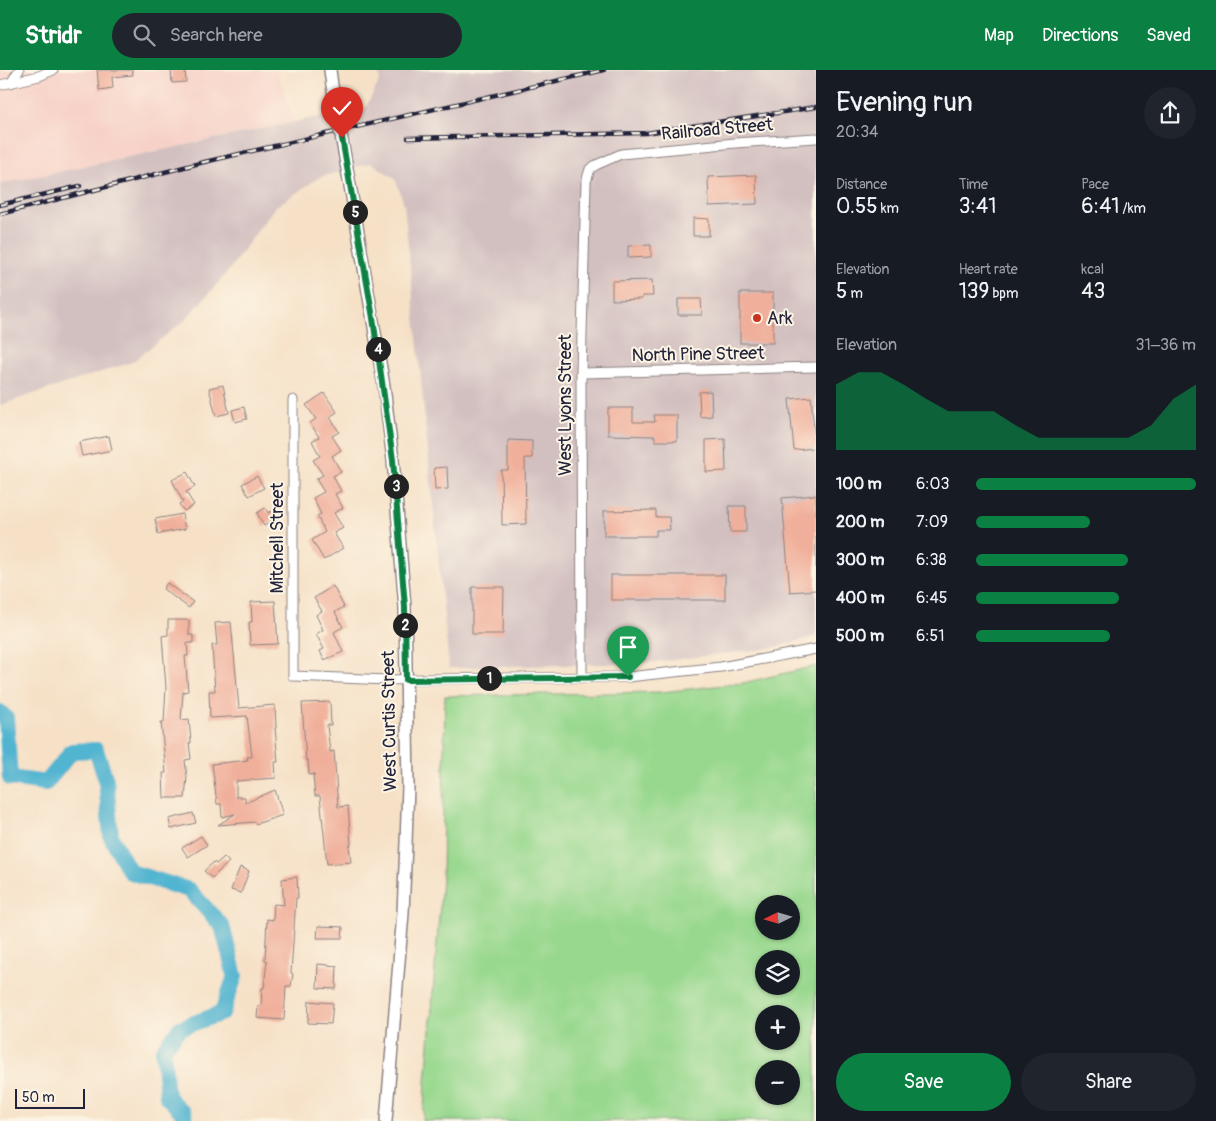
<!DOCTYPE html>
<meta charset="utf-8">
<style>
body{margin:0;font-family:Pangolin,sans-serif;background:#20242c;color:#f1f3f6;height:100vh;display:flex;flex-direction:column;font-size:19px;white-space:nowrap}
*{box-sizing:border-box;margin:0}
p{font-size:16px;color:#9ea1a6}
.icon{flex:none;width:28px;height:28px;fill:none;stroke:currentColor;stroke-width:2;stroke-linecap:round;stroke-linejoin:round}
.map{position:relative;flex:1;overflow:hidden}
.sheet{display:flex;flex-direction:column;background:#171b24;width:400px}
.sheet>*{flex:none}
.needle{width:32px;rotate:265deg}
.controls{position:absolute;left:755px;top:825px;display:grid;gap:10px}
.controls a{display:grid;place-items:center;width:45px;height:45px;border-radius:50%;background:#171b24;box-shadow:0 1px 4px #0004;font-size:25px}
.scale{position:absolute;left:15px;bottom:12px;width:70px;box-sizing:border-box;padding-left:5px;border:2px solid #22223b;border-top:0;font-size:14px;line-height:18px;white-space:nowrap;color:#22223b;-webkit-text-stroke:4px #fcf5e5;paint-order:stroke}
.pin{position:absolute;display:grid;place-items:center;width:42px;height:42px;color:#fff;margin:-51px -21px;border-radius:50% 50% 50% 0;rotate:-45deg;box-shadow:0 0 5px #0007}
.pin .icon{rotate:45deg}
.km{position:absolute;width:25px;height:25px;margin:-12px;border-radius:50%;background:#222;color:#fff;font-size:14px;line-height:25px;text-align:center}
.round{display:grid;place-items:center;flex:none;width:52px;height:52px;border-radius:26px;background:#20242c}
.head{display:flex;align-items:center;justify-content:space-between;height:85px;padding:0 20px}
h1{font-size:28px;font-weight:600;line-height:38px}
.metrics{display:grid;grid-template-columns:repeat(3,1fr);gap:8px;height:85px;padding:5px 20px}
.metrics div{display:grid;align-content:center}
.metrics b{font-size:21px;font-weight:600}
.metrics small{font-size:14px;font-weight:400}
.metrics p{font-size:14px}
.chart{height:140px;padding:10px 20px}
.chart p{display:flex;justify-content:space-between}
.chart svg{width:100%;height:90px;margin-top:5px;fill:#0b8043;opacity:.7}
.primary-button{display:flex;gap:10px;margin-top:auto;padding:10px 20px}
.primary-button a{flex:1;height:58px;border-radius:30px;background:#0b8043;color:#fff;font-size:20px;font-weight:600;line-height:58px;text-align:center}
.primary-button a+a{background:#20242c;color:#f1f3f6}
ul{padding:0 20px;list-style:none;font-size:16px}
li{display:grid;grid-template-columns:80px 60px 1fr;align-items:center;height:38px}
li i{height:12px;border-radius:6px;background:#0b8043}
header{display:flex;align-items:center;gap:30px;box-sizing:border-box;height:70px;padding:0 25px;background:#0b8043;color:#fff}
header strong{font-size:24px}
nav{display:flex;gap:28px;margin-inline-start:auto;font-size:18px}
.search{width:350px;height:45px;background:#20242c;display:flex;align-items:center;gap:12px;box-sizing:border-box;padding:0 18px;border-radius:28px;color:#9ea1a6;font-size:19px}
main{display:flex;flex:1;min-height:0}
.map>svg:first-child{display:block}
.built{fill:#f7d1c7}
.industrial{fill:#d2bfc0}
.green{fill:#98d88e;stroke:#5d7d64;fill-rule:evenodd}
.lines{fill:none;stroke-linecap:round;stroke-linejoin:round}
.river{stroke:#51b4d0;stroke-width:16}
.building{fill:#f0af9a}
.minor-casing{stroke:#8c8281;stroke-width:11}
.major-casing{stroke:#8c8281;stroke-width:14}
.minor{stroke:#fff;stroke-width:9}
.major{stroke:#fff;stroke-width:11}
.rail-casing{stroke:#22223b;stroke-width:4.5}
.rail{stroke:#fcf5e5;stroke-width:2.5;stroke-dasharray:8;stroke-linecap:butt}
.major-bridge-casing{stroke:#8c8281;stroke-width:14;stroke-linecap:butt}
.major-bridge{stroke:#fff;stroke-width:11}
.route-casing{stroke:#fff;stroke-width:10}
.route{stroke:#0b8043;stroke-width:6}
.poi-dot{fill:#c8321e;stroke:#fcf5e5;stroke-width:2}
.labels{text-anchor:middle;stroke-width:4;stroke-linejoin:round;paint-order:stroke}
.street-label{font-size:18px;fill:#22223b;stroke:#fcf5e5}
.poi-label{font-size:18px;fill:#22223b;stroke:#fcf5e5;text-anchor:start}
</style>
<header>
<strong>Stridr</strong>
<div class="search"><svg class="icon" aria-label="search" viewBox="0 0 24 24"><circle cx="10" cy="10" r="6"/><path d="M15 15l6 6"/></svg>Search here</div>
<nav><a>Map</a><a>Directions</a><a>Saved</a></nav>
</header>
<main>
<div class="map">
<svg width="816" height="1051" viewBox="0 0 816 1051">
<rect width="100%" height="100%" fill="#fcf5e5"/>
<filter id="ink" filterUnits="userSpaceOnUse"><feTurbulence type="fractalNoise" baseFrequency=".02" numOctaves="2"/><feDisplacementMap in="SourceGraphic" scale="10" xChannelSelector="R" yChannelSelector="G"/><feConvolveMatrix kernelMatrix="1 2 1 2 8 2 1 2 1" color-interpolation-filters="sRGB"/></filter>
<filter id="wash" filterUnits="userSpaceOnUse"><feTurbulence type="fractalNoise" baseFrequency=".0096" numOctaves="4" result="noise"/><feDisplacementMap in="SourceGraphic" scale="20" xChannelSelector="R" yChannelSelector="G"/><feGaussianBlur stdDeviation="1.12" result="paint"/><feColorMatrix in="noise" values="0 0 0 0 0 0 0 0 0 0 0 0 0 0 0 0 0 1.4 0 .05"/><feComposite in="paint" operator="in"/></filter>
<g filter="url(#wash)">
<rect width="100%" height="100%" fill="#f6e1c7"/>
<polygon class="built" points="0,0 277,0 294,52 0,114"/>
<polygon class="industrial" points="378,0 816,0 816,566 771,578 645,593 449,598 404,134 395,108 371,93 320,107 275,137 226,204 184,251 132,292 0,335 0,114 366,37 380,10"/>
<path class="green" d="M816 596V1051H423L442 809 445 626 662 622 743 613ZM764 834H791V861H764ZM764 889H791V916H764ZM764 944H791V971H764ZM764 999H791V1026H764Z"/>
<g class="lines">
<polyline class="river" points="0,642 6,648 10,708 46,713 72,681 96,680 106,710 111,767 130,802 189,820 222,856 235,906 222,943 180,958 163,980 167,1027 184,1044 186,1051"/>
</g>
<g id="blocks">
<g class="building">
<polygon points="97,0 132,0 133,5 112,7 113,18 99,20"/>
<polygon points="171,0 185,0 186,12 172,13"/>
<polygon points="756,105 757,134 709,136 708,107"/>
<polygon points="693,148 709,149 709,166 693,166"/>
<polygon points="651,175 651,187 628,188 628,176"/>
<polygon points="652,210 653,226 642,226 642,229 612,230 612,211"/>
<rect x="740" y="223" width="33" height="50"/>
<polygon points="678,229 701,229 702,245 678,245"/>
<polygon points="223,315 229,343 216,346 209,318"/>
<polygon points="711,321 712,346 700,347 699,322"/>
<polygon points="324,323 337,342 330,347 339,362 332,366 341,380 332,386 341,402 333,406 341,421 335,424 343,438 334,443 343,458 334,463 343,478 324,490 312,470 325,462 317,446 321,444 313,428 324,422 316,409 323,405 313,390 320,386 312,371 319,367 310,353 316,349 306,335"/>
<polygon points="811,327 816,378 794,380 789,329"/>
<polygon points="244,337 247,349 235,352 232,340"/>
<polygon points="608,338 633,338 633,352 655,352 654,345 677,345 677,371 655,371 655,366 608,365"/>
<polygon points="109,366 112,380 82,386 79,372"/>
<polygon points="725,369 726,401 706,402 706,370"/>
<polygon points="508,370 532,371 532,388 525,388 526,454 502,455 501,400 508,400"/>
<polygon points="447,397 448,419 435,420 434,398"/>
<polygon points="187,402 195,417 186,422 194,435 184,441 179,434 183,432 172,410"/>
<polygon points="257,406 264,418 249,426 242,414"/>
<polygon points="816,425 816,520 790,522 782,428"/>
<polygon points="729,436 746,436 746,462 730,462"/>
<polygon points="265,438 268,443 272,441 277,448 264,456 257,443"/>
<polygon points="656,440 656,447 669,447 670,460 656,460 656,466 604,466 604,441"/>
<polygon points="182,444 185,459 158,464 155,449"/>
<rect x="611" y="505" width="114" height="25"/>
<polygon points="167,513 193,532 189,538 163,519"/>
<polygon points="333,516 344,537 335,542 343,557 334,562 343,582 324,590 320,581 324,579 316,564 323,560 316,545 322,541 314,528"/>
<polygon points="472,517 504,517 503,564 472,564"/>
<polygon points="275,531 278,574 250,575 249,552 252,552 251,532"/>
<polygon points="168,550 189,550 189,565 193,565 193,573 187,573 188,586 185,586 188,621 183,622 181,650 189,649 191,673 189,673 191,689 185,690 187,707 185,728 164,728 163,703 166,703 161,652 164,652 166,617 162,566 168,565"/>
<polygon points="231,552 239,638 275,635 276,658 275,658 278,692 275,692 276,708 236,711 236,727 245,727 245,733 275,720 283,745 256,754 255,752 218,755 235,744 222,747 221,734 217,734 212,694 248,690 247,687 252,687 247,646 210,648 209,621 215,621 212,575 217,575 215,553"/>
<polygon points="330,632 331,655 327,655 330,682 334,681 338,737 348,736 351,775 349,776 351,792 327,794 320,726 315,726 313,705 315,704 309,705 308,690 306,691 302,633"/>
<polygon points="193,743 196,753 171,759 169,749"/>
<polygon points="201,766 207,775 188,787 182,778"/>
<polygon points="224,787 229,792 212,808 204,801 214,792 216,794"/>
<polygon points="240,797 249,801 241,823 231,820"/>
<polygon points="297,807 298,828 296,828 291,903 293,904 291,916 286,916 284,950 257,948 258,936 261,936 262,918 264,918 267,891 265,890 267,849 273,850 274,834 284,835 282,809"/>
<polygon points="318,856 343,857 342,868 317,868"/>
<polygon points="318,894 337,896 336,919 317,918"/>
<polygon points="309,931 333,933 331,954 308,953"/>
</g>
</g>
</g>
<g filter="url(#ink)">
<use href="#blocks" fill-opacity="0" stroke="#8c8281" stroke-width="1"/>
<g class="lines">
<defs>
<g id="minor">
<polyline points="11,13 19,0"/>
<polyline points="0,15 39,6 53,0"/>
<polyline points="581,303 816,297"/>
<polyline points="293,330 293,606 388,610 426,609 628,607 721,597 816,579"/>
<polyline points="582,607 581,303 586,112 590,99 596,95 621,84 735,73 816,68"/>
</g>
<g id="major">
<polyline points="330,0 332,15"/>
<polyline points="351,121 384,316 393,390 405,537 408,716 406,773 403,843 386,1051"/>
</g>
</defs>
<use href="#minor" class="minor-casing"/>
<use href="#major" class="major-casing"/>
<use href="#minor" class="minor"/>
<use href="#major" class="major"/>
<defs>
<g id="rail">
<polyline points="408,68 646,63 816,37"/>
<polyline points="0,135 80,116"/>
<polyline points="0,144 200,93 604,0"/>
</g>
</defs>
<use href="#rail" class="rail-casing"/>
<use href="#rail" class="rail"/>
<defs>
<polyline id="major-bridge" points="332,15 351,121"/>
</defs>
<use href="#major-bridge" class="major-bridge-casing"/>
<use href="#major-bridge" class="major-bridge"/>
</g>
</g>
<g class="lines" filter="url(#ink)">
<defs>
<polyline id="route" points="342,68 373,248 393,390 405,537 406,610 628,607"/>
</defs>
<use href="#route" class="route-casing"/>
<use href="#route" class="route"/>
</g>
<circle class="poi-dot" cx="757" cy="248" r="5"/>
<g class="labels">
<g class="street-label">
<text transform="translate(717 59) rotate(-5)" y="6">Railroad Street</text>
<text transform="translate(698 284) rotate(-1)" y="6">North Pine Street</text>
<text transform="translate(565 335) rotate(-90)" y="6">West Lyons Street</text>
<text transform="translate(277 468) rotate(-90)" y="6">Mitchell Street</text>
<text transform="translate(389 651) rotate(-91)" y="6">West Curtis Street</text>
</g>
<g class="poi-label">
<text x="767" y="254">Ark</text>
</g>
</g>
</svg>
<div class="controls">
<a><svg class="needle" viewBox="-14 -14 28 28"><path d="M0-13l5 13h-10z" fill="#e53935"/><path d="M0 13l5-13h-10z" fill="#9ea1a6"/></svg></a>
<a><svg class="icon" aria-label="layers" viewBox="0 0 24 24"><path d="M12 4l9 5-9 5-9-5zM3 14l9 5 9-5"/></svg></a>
<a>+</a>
<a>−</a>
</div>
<div class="scale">50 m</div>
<div class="pin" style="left:628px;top:607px;background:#1e9e55"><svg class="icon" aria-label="arrive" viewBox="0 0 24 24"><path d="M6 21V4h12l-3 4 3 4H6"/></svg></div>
<div class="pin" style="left:342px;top:68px;background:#d93025"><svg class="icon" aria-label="check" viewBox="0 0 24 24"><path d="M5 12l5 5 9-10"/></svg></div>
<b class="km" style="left:489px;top:608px">1</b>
<b class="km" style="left:405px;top:555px">2</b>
<b class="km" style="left:396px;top:416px">3</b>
<b class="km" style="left:378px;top:279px">4</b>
<b class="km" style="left:355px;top:142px">5</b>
</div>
<section class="sheet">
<div class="head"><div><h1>Evening run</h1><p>20:34</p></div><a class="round"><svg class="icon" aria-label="share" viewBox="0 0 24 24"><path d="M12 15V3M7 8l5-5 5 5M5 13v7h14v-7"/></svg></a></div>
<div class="metrics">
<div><p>Distance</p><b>0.55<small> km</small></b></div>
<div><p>Time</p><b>3:41</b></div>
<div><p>Pace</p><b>6:41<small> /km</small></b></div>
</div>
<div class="metrics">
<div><p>Elevation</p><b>5<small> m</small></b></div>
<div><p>Heart rate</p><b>139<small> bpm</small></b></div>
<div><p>kcal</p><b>43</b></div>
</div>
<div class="chart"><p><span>Elevation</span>31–36 m</p>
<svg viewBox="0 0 160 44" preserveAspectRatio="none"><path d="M0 44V12L10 6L20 6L30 12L40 19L50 25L60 25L70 25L80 32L90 38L100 38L110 38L120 38L130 38L140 32L150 19L160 12V44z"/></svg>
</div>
<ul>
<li><b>100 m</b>6:03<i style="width:100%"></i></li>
<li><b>200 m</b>7:09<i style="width:52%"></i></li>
<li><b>300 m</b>6:38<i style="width:69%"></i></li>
<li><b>400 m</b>6:45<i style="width:65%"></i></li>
<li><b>500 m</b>6:51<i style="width:61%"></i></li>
</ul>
<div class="primary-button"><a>Save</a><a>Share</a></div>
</section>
</main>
